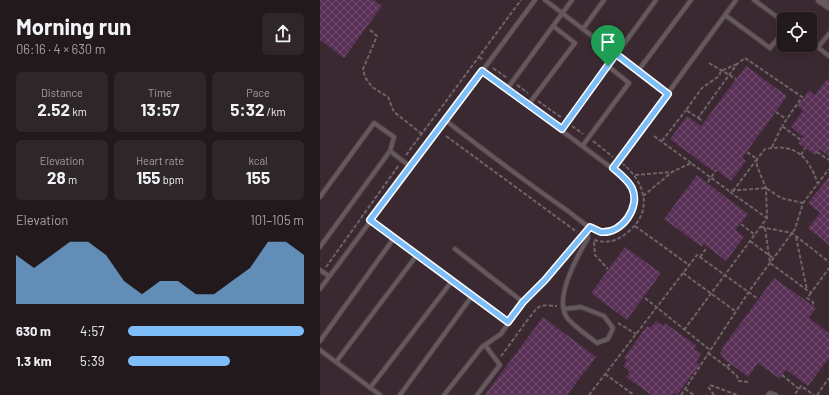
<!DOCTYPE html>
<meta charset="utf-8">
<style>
body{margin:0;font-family:Barlow,sans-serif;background:#2e2629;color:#f1f3f6;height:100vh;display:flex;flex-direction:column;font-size:15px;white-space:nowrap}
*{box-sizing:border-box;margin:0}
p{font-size:13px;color:#a2a0a3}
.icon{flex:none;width:22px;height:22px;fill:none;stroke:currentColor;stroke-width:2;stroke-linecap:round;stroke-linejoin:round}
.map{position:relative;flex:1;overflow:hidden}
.drawer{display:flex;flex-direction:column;background:#22191c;width:320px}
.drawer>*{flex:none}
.controls{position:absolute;left:457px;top:12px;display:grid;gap:8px}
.controls a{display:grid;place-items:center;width:40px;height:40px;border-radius:6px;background:#22191c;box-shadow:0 2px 10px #0003,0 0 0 1px #3f383b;font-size:20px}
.pin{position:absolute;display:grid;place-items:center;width:34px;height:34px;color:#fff;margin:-41px -17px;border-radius:50% 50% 50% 0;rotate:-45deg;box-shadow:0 0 4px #0007}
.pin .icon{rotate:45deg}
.round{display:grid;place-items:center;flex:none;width:42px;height:42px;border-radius:6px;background:#2e2629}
.summary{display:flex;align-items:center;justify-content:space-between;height:68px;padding:0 16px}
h1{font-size:22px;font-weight:700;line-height:30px}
.metrics{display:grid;grid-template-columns:repeat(3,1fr);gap:6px;height:68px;padding:4px 16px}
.metrics div{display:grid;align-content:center;border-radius:6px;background:#2e2629;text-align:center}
.metrics b{font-size:17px;font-weight:700}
.metrics small{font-size:11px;font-weight:400}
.metrics p{font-size:11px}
.chart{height:112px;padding:8px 16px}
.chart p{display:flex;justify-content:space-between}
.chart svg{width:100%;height:72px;margin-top:4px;fill:#7dbef9;opacity:.7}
ul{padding:0 16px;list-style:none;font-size:13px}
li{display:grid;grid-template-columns:64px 48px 1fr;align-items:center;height:30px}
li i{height:10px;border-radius:5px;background:#7dbef9}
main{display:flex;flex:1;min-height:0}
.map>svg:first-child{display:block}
.built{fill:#3b2931;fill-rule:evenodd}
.building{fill:url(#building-cross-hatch)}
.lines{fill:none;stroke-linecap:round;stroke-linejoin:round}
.service-casing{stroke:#493e43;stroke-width:6}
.minor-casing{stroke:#493e43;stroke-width:10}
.path{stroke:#6f6368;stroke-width:2;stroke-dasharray:4 2;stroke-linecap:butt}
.service{stroke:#67585e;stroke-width:4}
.minor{stroke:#67585e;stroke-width:8}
.route-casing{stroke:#fff;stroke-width:8}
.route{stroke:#7dbef9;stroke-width:5}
</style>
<main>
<section class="drawer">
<div class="summary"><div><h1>Morning run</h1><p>06:16 · 4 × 630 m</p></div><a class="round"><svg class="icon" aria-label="share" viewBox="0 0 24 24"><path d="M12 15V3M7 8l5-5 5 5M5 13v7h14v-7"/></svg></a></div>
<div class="metrics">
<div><p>Distance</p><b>2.52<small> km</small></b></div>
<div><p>Time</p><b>13:57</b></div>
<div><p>Pace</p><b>5:32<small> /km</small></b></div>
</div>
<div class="metrics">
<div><p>Elevation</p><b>28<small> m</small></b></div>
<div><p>Heart rate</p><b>155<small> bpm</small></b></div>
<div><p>kcal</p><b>155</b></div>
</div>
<div class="chart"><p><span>Elevation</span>101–105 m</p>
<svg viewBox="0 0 160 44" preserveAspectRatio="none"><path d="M0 44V14L10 22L20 14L30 6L40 6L50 14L60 30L70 38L80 30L90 30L100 38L110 38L120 30L130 22L140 6L150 6L160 14V44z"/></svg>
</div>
<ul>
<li><b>630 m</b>4:57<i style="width:100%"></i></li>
<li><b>1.3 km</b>5:39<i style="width:58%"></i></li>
</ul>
</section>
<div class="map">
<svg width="509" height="395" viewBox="0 0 509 395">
<defs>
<pattern id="building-cross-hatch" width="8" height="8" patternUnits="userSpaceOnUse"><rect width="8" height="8" fill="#593056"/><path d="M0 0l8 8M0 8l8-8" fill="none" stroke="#714e6e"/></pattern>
</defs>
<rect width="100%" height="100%" fill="#2e2126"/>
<path class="built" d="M0 0H509V395H0ZM464 19H490V45H464Z"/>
<g class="building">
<polygon points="0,0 54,0 62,6 24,58 0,40"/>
<polygon points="426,66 467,96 422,158 426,161 411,181 395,169 393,171 350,139 367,116 381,126"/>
<polygon points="507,79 509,80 509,156 500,149 495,155 478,143 483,137 471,127 483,110 477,106 489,90 495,95"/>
<polygon points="377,175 428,214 415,230 424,237 406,261 384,244 382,247 344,219"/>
<polygon points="509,177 509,245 488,228 500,213 488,203"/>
<polygon points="305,247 341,273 307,320 271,293"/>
<polygon points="454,278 496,308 489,318 509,333 509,358 488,386 466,370 460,379 438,363 428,377 404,359 400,354 403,347"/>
<polygon points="223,317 276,357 247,395 165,395"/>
<polygon points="336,321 343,326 345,323 377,346 374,349 381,354 376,362 380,364 357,395 353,393 352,395 331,395 306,377 310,372 303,366 307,360 304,358 327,326 330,328"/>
</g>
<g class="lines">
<defs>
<g id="service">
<polyline points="225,0 348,94"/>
<polyline points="434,0 464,22"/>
<polyline points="405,15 416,0"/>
<polyline points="263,29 284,0"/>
<polyline points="490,41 509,56"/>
<polyline points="498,47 509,34"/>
<polyline points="318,71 371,0"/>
<polyline points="187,89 233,26"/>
<polyline points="208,105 255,43 233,26 252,0"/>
<path d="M125 120C165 151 206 182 248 211 257 218 270 230 281 232 294 234 310 220 314 208 317 196 311 187 305 178L162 71"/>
<polyline points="242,129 336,0"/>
<polyline points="263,145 309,83 288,66"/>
<polyline points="70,151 91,167"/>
<polyline points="293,168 405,15 450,48 464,31"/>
<polyline points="0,197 54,123 74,137 70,151 0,247"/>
<polyline points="50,220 152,296"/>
<polyline points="135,249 203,302"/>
<polyline points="0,270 9,276"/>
<polyline points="0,289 215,0"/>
<path d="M244 309 261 307 284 316 293 328 288 339 277 343C267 335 256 328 248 319 232 300 258 255 268 238L267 232"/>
<polyline points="0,341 74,238"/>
<polyline points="0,350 60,395"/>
<polyline points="16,362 97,255"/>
<polyline points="50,388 132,281"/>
<polyline points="80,395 152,296 188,322"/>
<polyline points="124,395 162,347 181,334 203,302 225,280 270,227"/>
<polyline points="157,395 180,365 165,345"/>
<polyline points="448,395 450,393 456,395"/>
</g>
<polyline id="minor" points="500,0 509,6"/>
</defs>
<use href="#service" class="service-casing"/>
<use href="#minor" class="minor-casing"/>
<g class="path">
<polyline points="50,30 57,36 43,69 45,77 52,87 68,97 74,112 102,134"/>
<polyline points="159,57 163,60"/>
<polyline points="389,63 416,79"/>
<polyline points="417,64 401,71 399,76 382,88 366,110 378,118 417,64 425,58 482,97 462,126"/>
<polyline points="173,68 187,78"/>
<polyline points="197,85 208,93"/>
<polyline points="218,101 242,118"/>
<polyline points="456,112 466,119"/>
<polyline points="378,118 383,121"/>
<polyline points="252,126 263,134"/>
<polyline points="126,136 257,232"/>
<polyline points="334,136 371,163"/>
<polyline points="273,141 293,157"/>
<polyline points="342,141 366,110"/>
<polyline points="452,147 462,126 481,140"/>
<polyline points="497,152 509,160"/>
<polyline points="86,155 201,0"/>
<polyline points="481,155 485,148"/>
<polyline points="315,175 351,172"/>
<polyline points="388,182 396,170"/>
<polyline points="413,191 437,159 427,152"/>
<polyline points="410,192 447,218"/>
<polyline points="323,196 352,172 371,163 409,191 446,188 461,198 483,203"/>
<polyline points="421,224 435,235"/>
<polyline points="315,226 369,265"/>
<polyline points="441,227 472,233 509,262"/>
<polyline points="445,228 450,263 491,293 509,268"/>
<polyline points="476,237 487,290"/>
<path d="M274 240C288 244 297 241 308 232 333 212 326 183 303 164"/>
<polyline points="430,241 453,258"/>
<polyline points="274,242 275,255 288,269"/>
<polyline points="380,257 386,249"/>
<polyline points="6,267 79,165"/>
<polyline points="363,273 415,311"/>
<polyline points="491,293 487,298 493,302 493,306"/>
<polyline points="325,298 390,350"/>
<polyline points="298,323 316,334"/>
<path d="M364 330 447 218 446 188 437 166V159L445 149C476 143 488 156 498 184"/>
<polyline points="388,353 407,367 410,364"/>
<path d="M181 356C188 348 213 310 219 307 224 304 232 306 237 306"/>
<polyline points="407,367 417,376 419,381 428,382"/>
<polyline points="285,374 314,395"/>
<polyline points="462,375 479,389 474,395"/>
<polyline points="365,389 374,395"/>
<polyline points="479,389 481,386 494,395"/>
<polyline points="269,395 377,255 438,299"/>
<polyline points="361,395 430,290 475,229 483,203 509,169"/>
<polyline points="394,395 389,388 390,385 417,395"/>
<polyline points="497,395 509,378"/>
</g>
<use href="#service" class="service"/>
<use href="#minor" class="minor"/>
</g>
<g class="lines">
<defs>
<path id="route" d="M296 54 348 94 293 168C300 174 308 180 312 188 321 207 302 234 281 232 278 231 273 228 270 227L225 280 203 302 188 322 50 220 162 71 242 129Z"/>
</defs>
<use href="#route" class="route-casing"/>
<use href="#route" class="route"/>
</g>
</svg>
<div class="controls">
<a><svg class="icon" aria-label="locate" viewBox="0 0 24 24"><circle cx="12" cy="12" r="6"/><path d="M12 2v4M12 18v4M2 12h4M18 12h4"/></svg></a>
</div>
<div class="pin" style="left:288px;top:66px;background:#1e9e55"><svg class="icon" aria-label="arrive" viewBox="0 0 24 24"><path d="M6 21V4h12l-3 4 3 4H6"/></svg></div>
</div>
</main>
